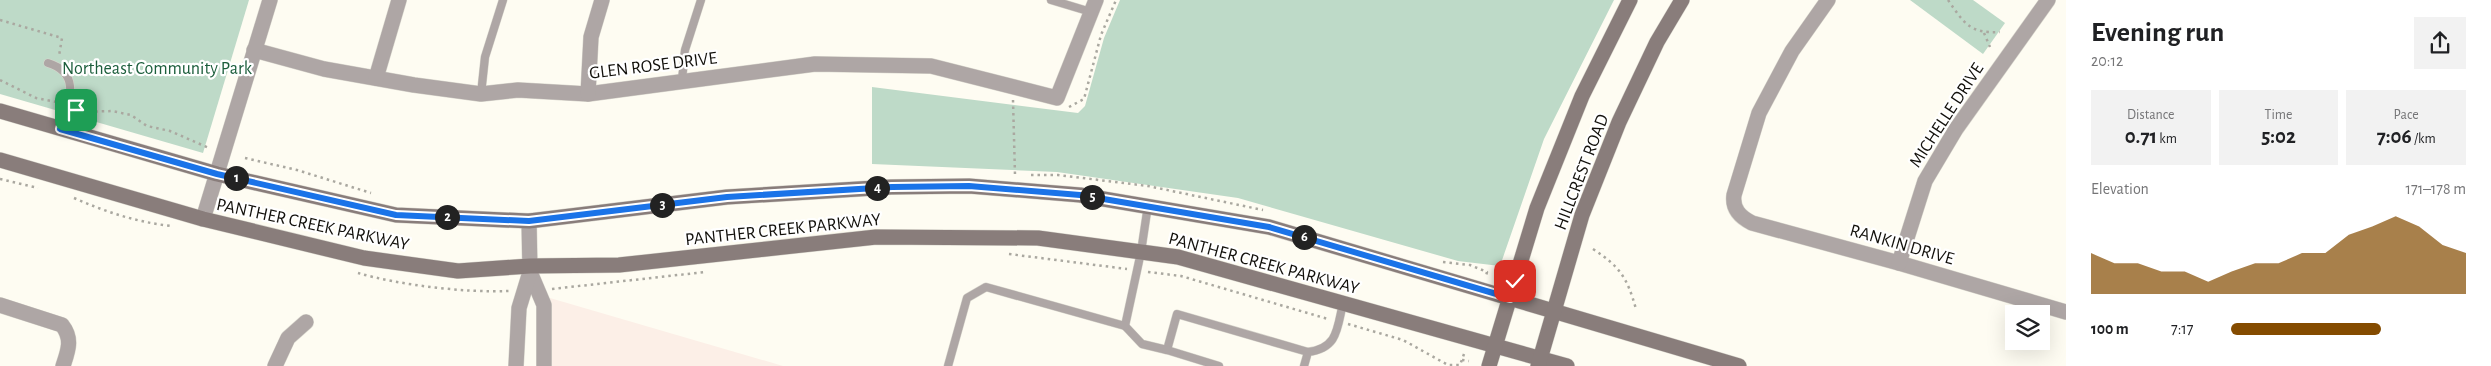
<!DOCTYPE html>
<meta charset="utf-8">
<style>
body{margin:0;font-family:"Alegreya Sans",sans-serif;background:#f2f2f2;color:#202124;height:100vh;display:flex;flex-direction:column;font-size:19px;white-space:nowrap}
*{box-sizing:border-box;margin:0}
p{font-size:16px;color:#757577}
.icon{flex:none;width:28px;height:28px;fill:none;stroke:currentColor;stroke-width:2;stroke-linecap:round;stroke-linejoin:round}
.map{position:relative;flex:1;overflow:hidden}
.sheet{display:flex;flex-direction:column;background:#fff;width:425px}
.sheet>*{flex:none}
.buttons{position:absolute;left:2005px;top:305px;display:grid;gap:10px}
.buttons a{display:grid;place-items:center;width:45px;height:45px;border-radius:0px;background:#fff;box-shadow:0 5px 20px #0002;font-size:25px}
.pin{position:absolute;display:grid;place-items:center;width:42px;height:42px;color:#fff;margin:-21px;border-radius:10px;box-shadow:0 2px 8px #0006}
.km{position:absolute;width:25px;height:25px;margin:-12px;border-radius:50%;background:#222;color:#fff;font-size:14px;line-height:25px;text-align:center}
.round{display:grid;place-items:center;flex:none;width:52px;height:52px;border-radius:0px;background:#f2f2f2}
.headline{display:flex;align-items:center;justify-content:space-between;height:85px;padding:0 25px}
h1{font-size:28px;font-weight:600;line-height:38px}
.stats{display:grid;grid-template-columns:repeat(3,1fr);gap:8px;height:85px;padding:5px 25px}
.stats div{display:grid;align-content:center;border-radius:0px;background:#f2f2f2;text-align:center}
.stats b{font-size:21px;font-weight:600}
.stats small{font-size:14px;font-weight:400}
.stats p{font-size:14px}
.chart{height:140px;padding:10px 25px}
.chart p{display:flex;justify-content:space-between}
.chart svg{width:100%;height:90px;margin-top:5px;fill:#844b00;opacity:.7}
ul{padding:0 25px;list-style:none;font-size:16px}
li{display:grid;grid-template-columns:80px 60px 1fr;align-items:center;height:38px}
li i{height:12px;border-radius:6px;background:#844b00}
main{display:flex;flex:1;min-height:0}
.map>svg:first-child{display:block}
.education{fill:#fcefe7}
.green{fill:#bedac8}
.lines{fill:none;stroke-linecap:round;stroke-linejoin:round}
.lane-casing{stroke:#d8d6cd;stroke-width:9}
.street-casing{stroke:#d8d6cd;stroke-width:16}
.secondary-casing{stroke:#d8d6cd;stroke-width:16}
.path{stroke:#aaa8a0;stroke-width:2.5;stroke-dasharray:2.5 4;stroke-linecap:butt}
.lane{stroke:#aea6a5;stroke-width:8}
.street{stroke:#aea6a5;stroke-width:15}
.secondary{stroke:#897d7b;stroke-width:15}
.route-casing{stroke:#fff;stroke-width:10}
.route{stroke:#1a73e8;stroke-width:6}
.labels{text-anchor:middle;stroke-width:4.5;stroke-linejoin:round;paint-order:stroke}
.street-label{font-size:18px;fill:#12100b;stroke:#fff}
.park-label{font-size:18px;fill:#1c5e3c;stroke:#fff}
</style>
<main>
<div class="map">
<svg width="2066" height="366" viewBox="0 0 2066 366">
<rect width="100%" height="100%" fill="#fefcf2"/>
<polygon class="education" points="550,298 783,366 551,366"/>
<g class="green">
<polygon points="0,0 249,0 203,153 0,94"/>
<polygon points="1120,0 1614,0 1544,139 1500,266 1458,261 1238,198 1057,172 872,164 872,87 1078,113 1085,106 1104,38"/>
<polygon points="1910,0 1973,0 2005,23 1983,54"/>
</g>
<g class="lines">
<defs>
<g id="lane">
<polyline points="1051,0 1091,12"/>
<path d="M48 63C83 74 68 103 60 129"/>
<polyline points="682,80 685,50 701,0"/>
<polyline points="481,94 485,57 503,0"/>
<polyline points="1125,326 1142,344 1167,350 1177,314 1308,352"/>
<polyline points="1167,350 1219,366"/>
<polyline points="948,366 967,298 986,287 1125,326 1141,252 1148,205"/>
<path d="M1304 366 1308 352C1338 348 1337 329 1343 303"/>
</g>
<g id="street">
<path d="M1828 0 1792 51 1759 113 1734 195C1732 209 1740 217 1752 223L1899 263 2066 312"/>
<polyline points="254,50 324,69 414,85 481,94 518,90 588,94 815,64 931,66 1057,98 1096,0"/>
<polyline points="376,78 399,0"/>
<polyline points="588,94 591,37 602,0"/>
<polyline points="203,219 270,0"/>
<polyline points="529,221 530,272 544,305 544,366"/>
<polyline points="1899,263 1925,181 1956,129 2048,0"/>
<path d="M0 305 62 325C73 339 68 351 63 366"/>
<polyline points="275,366 288,338 306,322"/>
<polyline points="516,366 519,308 530,272"/>
</g>
<g id="secondary">
<polyline points="0,111 217,174 396,215 529,221 727,197 891,187 969,186 1080,195 1269,227 1739,366"/>
<polyline points="0,160 203,219 364,258 458,271 530,266 619,265 876,237 1038,238 1178,257 1567,366"/>
<polyline points="1489,366 1537,208 1582,96 1630,0"/>
<polyline points="1538,366 1582,215 1619,122 1657,42 1682,0"/>
</g>
</defs>
<use href="#lane" class="lane-casing"/>
<use href="#street" class="street-casing"/>
<use href="#secondary" class="secondary-casing"/>
<g class="path">
<path d="M1948 0C1964 23 1970 34 2000 32"/>
<polyline points="0,20 62,38 59,56"/>
<polyline points="1984,33 1990,47"/>
<polyline points="0,80 36,98 57,102"/>
<polyline points="1013,100 1015,175"/>
<polyline points="1069,107 1084,99 1101,35 1116,0"/>
<polyline points="76,110 83,112 112,111 131,115 147,126 170,131 209,148"/>
<polyline points="245,158 297,170 371,193"/>
<polyline points="1031,175 1058,175 1148,186 1263,210"/>
<polyline points="0,179 38,188"/>
<path d="M74 198C106 212 136 222 171 226"/>
<path d="M1593 249C1620 267 1627 277 1636 309"/>
<polyline points="1009,254 1127,269"/>
<polyline points="1443,262 1470,265 1487,272 1486,276"/>
<polyline points="1148,272 1181,276 1328,319"/>
<path d="M358 273C399 285 466 293 509 291"/>
<polyline points="552,289 705,272"/>
<polyline points="1348,324 1403,340 1448,365 1460,365 1464,354"/>
<polyline points="1462,360 1469,361"/>
</g>
<use href="#lane" class="lane"/>
<use href="#street" class="street"/>
<use href="#secondary" class="secondary"/>
</g>
<g class="lines">
<defs>
<polyline id="route" points="76,110 67,106 60,129 217,174 396,215 529,221 727,197 892,187 969,186 1080,195 1269,227 1510,298 1515,281"/>
</defs>
<use href="#route" class="route-casing"/>
<use href="#route" class="route"/>
</g>
<g class="labels">
<g class="street-label">
<text transform="translate(653 65) rotate(-7)" y="6">GLEN ROSE DRIVE</text>
<text transform="translate(1946 115) rotate(-57)" y="6">MICHELLE DRIVE</text>
<text transform="translate(1581 172) rotate(-69)" y="6">HILLCREST ROAD</text>
<text transform="translate(313 224) rotate(12)" y="6">PANTHER CREEK PARKWAY</text>
<text transform="translate(783 229) rotate(-6)" y="6">PANTHER CREEK PARKWAY</text>
<text transform="translate(1902 244) rotate(16)" y="6">RANKIN DRIVE</text>
<text transform="translate(1264 263) rotate(15)" y="6">PANTHER CREEK PARKWAY</text>
</g>
<g class="park-label">
<text x="157" y="74">Northeast Community Park</text>
</g>
</g>
</svg>
<div class="buttons">
<a><svg class="icon" aria-label="layers" viewBox="0 0 24 24"><path d="M12 4l9 5-9 5-9-5zM3 14l9 5 9-5"/></svg></a>
</div>
<div class="pin" style="left:76px;top:110px;background:#1e9e55"><svg class="icon" aria-label="arrive" viewBox="0 0 24 24"><path d="M6 21V4h12l-3 4 3 4H6"/></svg></div>
<div class="pin" style="left:1515px;top:281px;background:#d93025"><svg class="icon" aria-label="check" viewBox="0 0 24 24"><path d="M5 12l5 5 9-10"/></svg></div>
<b class="km" style="left:236px;top:178px">1</b>
<b class="km" style="left:447px;top:217px">2</b>
<b class="km" style="left:662px;top:205px">3</b>
<b class="km" style="left:877px;top:188px">4</b>
<b class="km" style="left:1092px;top:197px">5</b>
<b class="km" style="left:1304px;top:237px">6</b>
</div>
<section class="sheet">
<div class="headline"><div><h1>Evening run</h1><p>20:12</p></div><a class="round"><svg class="icon" aria-label="share" viewBox="0 0 24 24"><path d="M12 15V3M7 8l5-5 5 5M5 13v7h14v-7"/></svg></a></div>
<div class="stats">
<div><p>Distance</p><b>0.71<small> km</small></b></div>
<div><p>Time</p><b>5:02</b></div>
<div><p>Pace</p><b>7:06<small> /km</small></b></div>
</div>
<div class="chart"><p><span>Elevation</span>171–178 m</p>
<svg viewBox="0 0 160 44" preserveAspectRatio="none"><path d="M0 44V24L10 29L20 29L30 33L40 33L50 38L60 33L70 29L80 29L90 24L100 24L110 15L120 11L130 6L140 11L150 20L160 24V44z"/></svg>
</div>
<ul>
<li><b>100 m</b>7:17<i style="width:64%"></i></li>
</ul>
</section>
</main>
